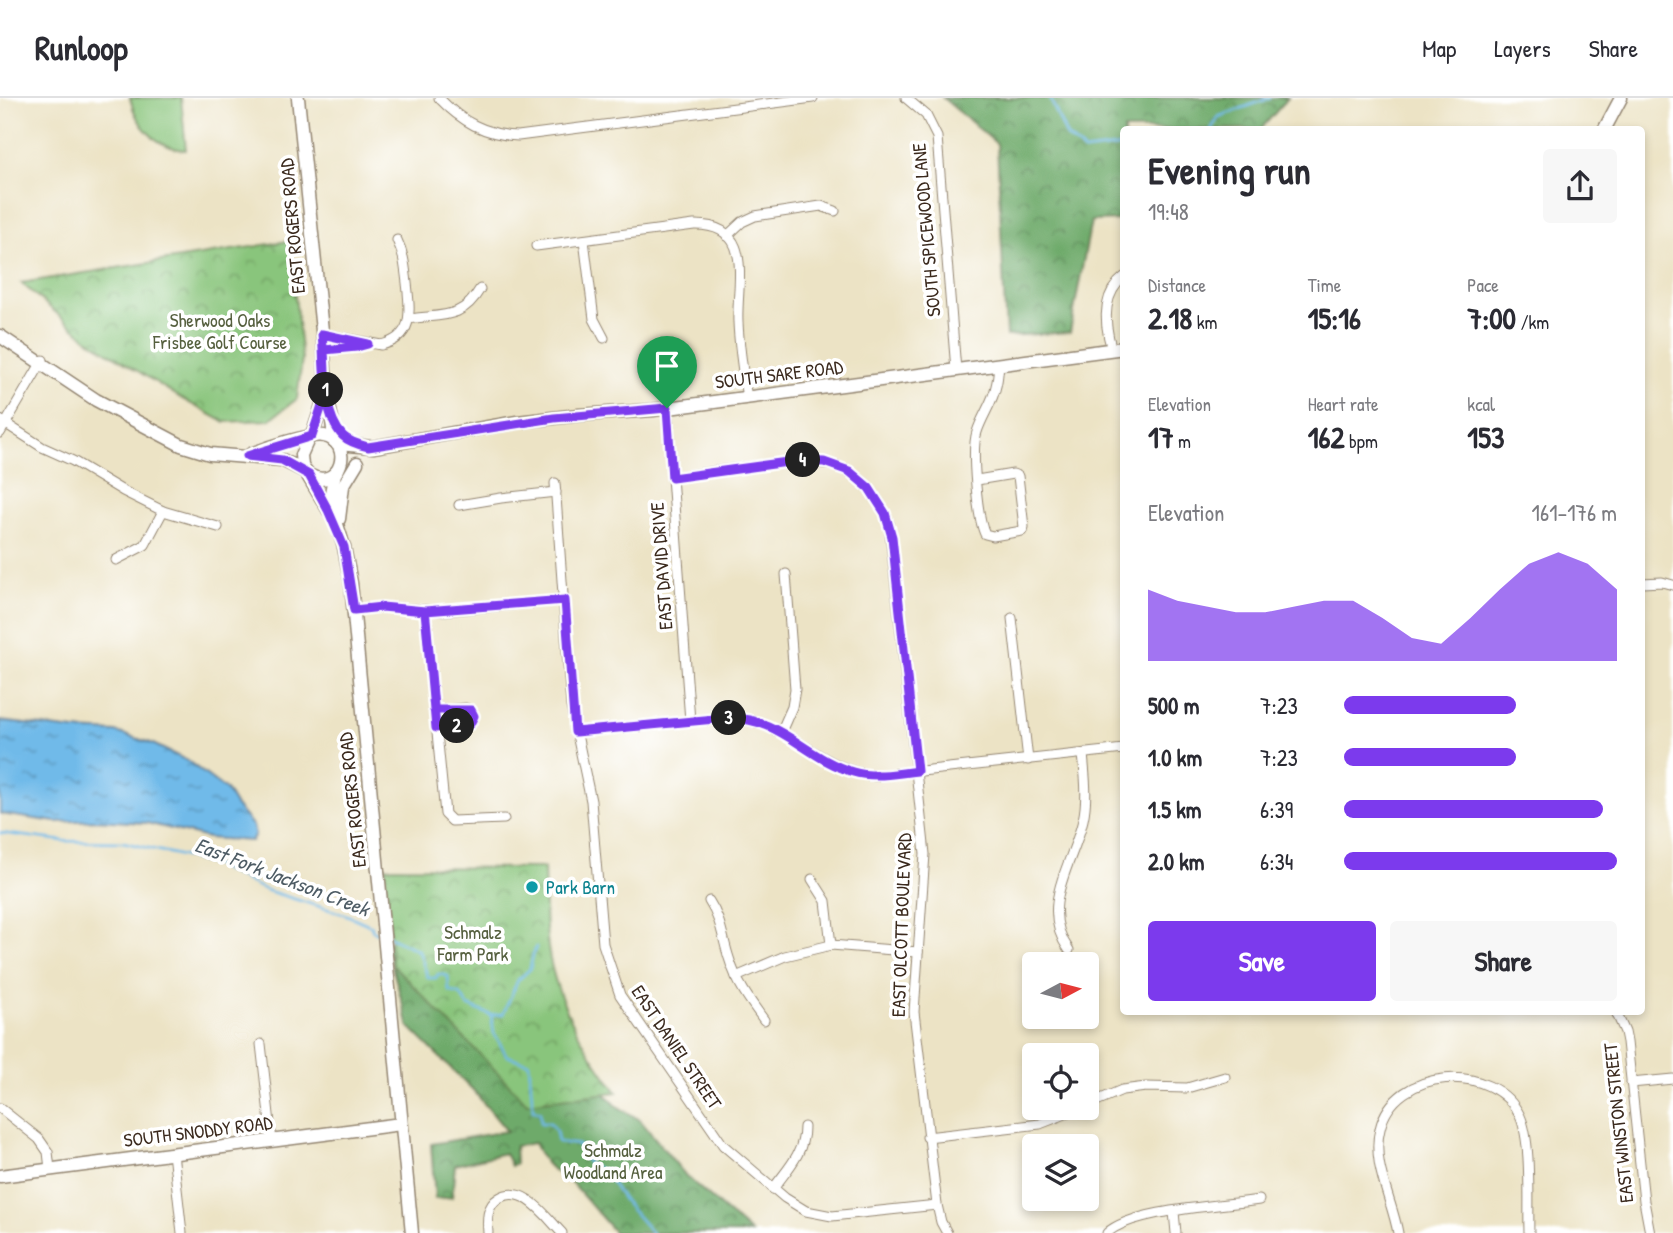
<!DOCTYPE html>
<meta charset="utf-8">
<style>
body{margin:0;font-family:"Patrick Hand",sans-serif;background:#f7f7f7;color:#2b2b33;height:100vh;display:flex;flex-direction:column;font-size:26px;white-space:nowrap}
*{box-sizing:border-box;margin:0}
p{font-size:23px;color:#7c7c81}
.icon{flex:none;width:38px;height:38px;fill:none;stroke:currentColor;stroke-width:2;stroke-linecap:round;stroke-linejoin:round}
.map{position:relative;flex:1;overflow:hidden}
.sheet{position:absolute;left:1120px;top:28px;width:525px;height:889px;display:flex;flex-direction:column;background:#fff;border-radius:7px;box-shadow:0 4px 10px #0003}
.sheet>*{flex:none}
.needle{width:46px;rotate:83deg}
.fabs{position:absolute;left:1022px;top:854px;display:grid;gap:14px}
.fabs a{display:grid;place-items:center;width:77px;height:77px;border-radius:7px;background:#fff;box-shadow:0 4px 10px #0003;font-size:35px}
.pin{position:absolute;display:grid;place-items:center;width:60px;height:60px;color:#fff;margin:-72px -30px;border-radius:50% 50% 50% 0;rotate:-45deg;box-shadow:0 0 7px #0007}
.pin .icon{rotate:45deg}
.km{position:absolute;width:35px;height:35px;margin:-18px;border-radius:50%;background:#222;color:#fff;font-size:19px;line-height:35px;text-align:center}
.round{display:grid;place-items:center;flex:none;width:74px;height:74px;border-radius:7px;background:#f7f7f7}
.overview{display:flex;align-items:center;justify-content:space-between;height:119px;padding:0 28px}
h1{font-size:38px;font-weight:700;line-height:52px}
.stats{display:grid;grid-template-columns:repeat(3,1fr);gap:10px;height:119px;padding:7px 28px}
.stats div{display:grid;align-content:center}
.stats b{font-size:30px;font-weight:700}
.stats small{font-size:19px;font-weight:400}
.stats p{font-size:19px}
.chart{height:196px;padding:14px 28px}
.chart p{display:flex;justify-content:space-between}
.chart svg{width:100%;height:126px;margin-top:7px;fill:#7c3aed;opacity:.7}
.button{display:flex;gap:14px;margin-top:auto;padding:14px 28px}
.button a{flex:1;height:80px;border-radius:7px;background:#7c3aed;color:#fff;font-size:28px;font-weight:700;line-height:80px;text-align:center}
.button a+a{background:#f7f7f7;color:#2b2b33}
ul{padding:0 28px;list-style:none;font-size:23px}
li{display:grid;grid-template-columns:112px 84px 1fr;align-items:center;height:52px}
li i{height:18px;border-radius:9px;background:#7c3aed}
header{display:flex;align-items:center;gap:42px;box-sizing:border-box;height:98px;padding:0 35px;background:#fff;border-bottom:2px solid #e1e1e2}
header strong{font-size:33px}
nav{display:flex;gap:38px;margin-inline-start:auto;font-size:24px}
.map>svg:first-child{display:block}
.green{fill:#89c57b;stroke:#62784c;stroke-width:2}
.forest{fill:url(#forest-crowns);stroke:#546a44;stroke-width:2}
.park{fill:url(#park-crowns);stroke:#62784c;stroke-width:2}
.water{fill:url(#water-ripples);stroke:#567284;stroke-width:2}
.lines{fill:none;stroke-linecap:round;stroke-linejoin:round}
.stream{stroke:#70bae9;stroke-width:2.5}
.street-casing{stroke:#948672;stroke-width:11}
.secondary-casing{stroke:#948672;stroke-width:15}
.street{stroke:#fff;stroke-width:9}
.secondary{stroke:#fff;stroke-width:12}
.route-casing{stroke:#fff;stroke-width:14}
.route{stroke:#7c3aed;stroke-width:9}
.culture-dot{fill:#0f9aa8;stroke:#fff;stroke-width:2.5}
.labels{text-anchor:middle;stroke-width:7;stroke-linejoin:round;paint-order:stroke}
.street-label{font-size:19px;fill:#3b2a1e;stroke:#fff}
.park-label{font-size:19px;fill:#56603f;stroke:#fff}
.culture-label{font-size:19px;fill:#0d838f;stroke:#fff;text-anchor:start}
.water-label{font-size:21px;font-style:italic;fill:#4e5c65;stroke:#fff}
</style>
<header>
<strong>Runloop</strong>
<nav><a>Map</a><a>Layers</a><a>Share</a></nav>
</header>
<div class="map">
<svg width="1673" height="1135" viewBox="0 0 1673 1135">
<defs>
<pattern id="forest-crowns" width="20" height="18" patternUnits="userSpaceOnUse" patternTransform="scale(1.75)"><rect width="20" height="18" fill="#6eaa6b"/><path d="M2 6a3 3 0 1 1 6 0M12 15a3 3 0 1 1 6 0" fill="none" stroke="#5c8b57"/></pattern>
<pattern id="park-crowns" width="20" height="18" patternUnits="userSpaceOnUse" patternTransform="scale(1.75)"><rect width="20" height="18" fill="#89c57b"/><path d="M2 6a3 3 0 1 1 6 0M12 15a3 3 0 1 1 6 0" fill="none" stroke="#71a064"/></pattern>
<pattern id="water-ripples" width="26" height="14" patternUnits="userSpaceOnUse" patternTransform="scale(1.75)"><rect width="26" height="14" fill="#70bae9"/><path d="M2 4q2-2 4 0t4 0M15 11q2-2 4 0t4 0" fill="none" stroke="#5d97bc"/></pattern>
</defs>
<rect width="100%" height="100%" fill="#fff"/>
<filter id="ink" filterUnits="userSpaceOnUse"><feTurbulence type="fractalNoise" baseFrequency=".0143" numOctaves="2"/><feDisplacementMap in="SourceGraphic" scale="14" xChannelSelector="R" yChannelSelector="G"/><feConvolveMatrix kernelMatrix="1 2 1 2 8 2 1 2 1" color-interpolation-filters="sRGB"/></filter>
<filter id="wash" filterUnits="userSpaceOnUse"><feTurbulence type="fractalNoise" baseFrequency=".00686" numOctaves="4" result="noise"/><feDisplacementMap in="SourceGraphic" scale="28" xChannelSelector="R" yChannelSelector="G"/><feGaussianBlur stdDeviation="1.57" result="paint"/><feColorMatrix in="noise" values="0 0 0 0 0 0 0 0 0 0 0 0 0 0 0 0 0 1.4 0 .05"/><feComposite in="paint" operator="in"/></filter>
<g filter="url(#wash)">
<rect width="100%" height="100%" fill="#ece3c5"/>
<path class="green" d="M130 0H181L186 52C157 50 136 28 130 0Z"/>
<g class="forest">
<polygon points="943,0 1288,0 1261,31 1124,32 1123,122 1091,123 1070,234 1006,238 997,46"/>
<path d="M385 843 571 962 617 1008 640 1022 686 1078 751 1135H615L565 1077C548 1073 541 1059 534 1045L515 1048 516 1065 511 1068 505 1055 455 1067 452 1099 435 1101 431 1046 507 1033 473 992 409 929Z"/>
</g>
<g class="park">
<polygon points="289,143 302,261 297,301 269,322 224,324 182,301 87,241 21,185"/>
<path d="M385 769 544 770C545 793 544 817 547 840 552 898 583 949 617 994L527 1005 392 866Z"/>
</g>
<polygon class="water" points="0,623 75,632 116,634 151,645 188,663 226,692 235,707 253,728 255,736 251,743 208,740 147,725 96,722 56,724 0,716"/>
<g class="lines">
<g class="stream">
<polyline points="1050,0 1067,39 1084,53 1124,48"/>
<polyline points="1211,32 1218,19 1270,0"/>
<polyline points="0,735 64,743 123,744 186,759 214,767 265,792 347,817 372,828 372,832 379,835"/>
<polyline points="388,838 419,853 428,880 436,880 438,876 448,878 449,893 460,896 468,908 491,917"/>
<polyline points="536,849 533,856 530,871 518,882 503,916 491,917 494,935 507,958 529,965 533,1012 540,1014 541,1025 550,1025 556,1033 558,1044 578,1047 589,1067 604,1073 624,1103 652,1135"/>
</g>
</g>
</g>
<g filter="url(#ink)">
<g class="lines">
<defs>
<g id="street">
<path d="M439 0C461 23 485 37 518 38L813 0"/>
<polyline points="906,0 926,17 937,39 956,272"/>
<polyline points="727,138 742,124 755,118 821,108 835,113"/>
<polyline points="584,142 594,221 604,240"/>
<path d="M536 148 694 127C756 126 736 185 738 224 739 249 743 275 747 300"/>
<path d="M409 221C442 216 462 222 480 191"/>
<path d="M322 236 381 247C415 239 410 213 407 185 405 169 404 156 397 142"/>
<polyline points="324,252 357,249 368,246"/>
<path d="M1112 252C1104 226 1101 197 1124 179"/>
<polyline points="667,311 690,623"/>
<polyline points="0,322 42,349 73,363 123,393 163,413 218,429"/>
<polyline points="0,335 43,262"/>
<path d="M672 380C700 375 728 371 757 368 819 360 862 358 889 425L925 756 914 914 937 1107 941 1124 947 1135"/>
<path d="M977 382 1013 376 1018 378 1024 429 1022 433 993 438 985 436C977 419 971 351 977 334 982 318 993 304 996 288 998 281 998 274 999 267"/>
<polyline points="555,385 571,608 591,703 603,846 620,897 723,1047 785,1100 806,1113 832,1118 937,1107"/>
<polyline points="459,407 501,400 556,394"/>
<polyline points="116,462 145,447 163,413"/>
<polyline points="1642,485 1662,484 1673,487"/>
<polyline points="354,512 382,509 443,513 565,502"/>
<polyline points="425,513 445,716 452,723 504,721"/>
<polyline points="1012,520 1028,662"/>
<polyline points="434,613 466,610 471,612 474,618 470,626 436,630"/>
<path d="M575 634 726 620C785 619 818 672 875 678L1124 651"/>
<polyline points="781,634 792,609 795,591 786,476"/>
<polyline points="812,781 826,803 831,847"/>
<path d="M709 803C722 823 722 839 729 860 736 884 750 903 764 922"/>
<path d="M1069 852C1038 808 1073 766 1083 722 1088 700 1085 678 1083 656"/>
<polyline points="736,879 785,858 831,847 918,854"/>
<polyline points="1616,914 1625,934 1627,944 1644,1103 1650,1135"/>
<polyline points="261,946 272,1043"/>
<polyline points="1631,985 1673,981"/>
<polyline points="1087,1007 1122,992 1146,989 1187,990 1225,979"/>
<polyline points="0,1010 39,1041 48,1054 50,1071"/>
<polyline points="927,1039 1040,1026 1081,1010"/>
<polyline points="173,1055 182,1135"/>
<path d="M773 1091C788 1070 804 1056 804 1029"/>
<polyline points="1174,1114 1176,1135"/>
<path d="M488 1135C487 1122 486 1108 499 1100 524 1085 547 1120 562 1135"/>
<path d="M1107 1135C1134 1111 1220 1108 1259 1102"/>
<path d="M1398 1135C1392 1101 1371 1065 1380 1031 1394 969 1494 963 1520 1018 1532 1044 1528 1105 1529 1135"/>
</g>
<g id="secondary">
<polyline points="298,0 324,252 326,295 332,321 334,343"/>
<polyline points="1604,32 1621,0"/>
<polyline points="0,238 96,302 181,347 210,356 282,362 306,374"/>
<polyline points="312,338 325,298"/>
<polyline points="309,339 301,357 302,368 329,413"/>
<polyline points="337,346 373,349 517,324 579,317 653,312 1124,250"/>
<path d="M251 356C266 350 309 335 324 338 355 344 341 395 309 377"/>
<polyline points="335,375 331,395 331,407 344,449 351,485 412,1135"/>
<polyline points="339,421 343,388 357,365"/>
<polyline points="0,1078 401,1026"/>
</g>
</defs>
<use href="#street" class="street-casing"/>
<use href="#secondary" class="secondary-casing"/>
<use href="#street" class="street"/>
<use href="#secondary" class="secondary"/>
</g>
</g>
<g class="lines" filter="url(#ink)">
<defs>
<path id="route" d="M667 310 554 320 368 349C360 347 349 344 343 338 321 316 325 265 322 236L368 246 357 249 324 252 326 295 312 338 247 358 282 362 309 377 328 412 344 449 354 512 382 509 425 513 434 612H471L474 618 470 626 436 630 426 521 425 513 565 502 575 634 726 620C780 618 805 660 853 674 873 680 896 676 917 673L892 439 885 415 869 390 849 373 824 364 795 363 672 380 667 310"/>
</defs>
<use href="#route" class="route-casing"/>
<use href="#route" class="route"/>
</g>
<circle class="culture-dot" cx="532" cy="789" r="7"/>
<g class="labels">
<g class="street-label">
<text transform="translate(292 128) rotate(-95)" y="7">EAST ROGERS ROAD</text>
<text transform="translate(926 132) rotate(-95)" y="7">SOUTH SPICEWOOD LANE</text>
<text transform="translate(779 276) rotate(-7)" y="7">SOUTH SARE ROAD</text>
<text transform="translate(661 468) rotate(-94)" y="7">EAST DAVID DRIVE</text>
<text transform="translate(352 702) rotate(-96)" y="7">EAST ROGERS ROAD</text>
<text transform="translate(901 827) rotate(-88)" y="7">EAST OLCOTT BOULEVARD</text>
<text transform="translate(677 949) rotate(56)" y="7">EAST DANIEL STREET</text>
<text transform="translate(1618 1025) rotate(-96)" y="7">EAST WINSTON STREET</text>
<text transform="translate(198 1033) rotate(-7)" y="7">SOUTH SNODDY ROAD</text>
</g>
<g class="park-label">
<text x="220" y="229">Sherwood Oaks<tspan x="220" dy="22">Frisbee Golf Course</tspan></text>
<text x="473" y="841">Schmalz<tspan x="473" dy="22">Farm Park</tspan></text>
<text x="613" y="1059">Schmalz<tspan x="613" dy="22">Woodland Area</tspan></text>
</g>
<g class="culture-label">
<text x="546" y="796">Park Barn</text>
</g>
<g class="water-label">
<text transform="translate(282 779) rotate(21)" y="7">East Fork Jackson Creek</text>
</g>
</g>
</svg>
<div class="fabs">
<a><svg class="needle" viewBox="-14 -14 28 28"><path d="M0-13l5 13h-10z" fill="#e53935"/><path d="M0 13l5-13h-10z" fill="#7c7c81"/></svg></a>
<a><svg class="icon" aria-label="locate" viewBox="0 0 24 24"><circle cx="12" cy="12" r="6"/><path d="M12 2v4M12 18v4M2 12h4M18 12h4"/></svg></a>
<a><svg class="icon" aria-label="layers" viewBox="0 0 24 24"><path d="M12 4l9 5-9 5-9-5zM3 14l9 5 9-5"/></svg></a>
</div>
<div class="pin" style="left:667px;top:310px;background:#1e9e55"><svg class="icon" aria-label="arrive" viewBox="0 0 24 24"><path d="M6 21V4h12l-3 4 3 4H6"/></svg></div>
<b class="km" style="left:326px;top:292px">1</b>
<b class="km" style="left:457px;top:628px">2</b>
<b class="km" style="left:729px;top:620px">3</b>
<b class="km" style="left:803px;top:362px">4</b>
<section class="sheet">
<div class="overview"><div><h1>Evening run</h1><p>19:48</p></div><a class="round"><svg class="icon" aria-label="share" viewBox="0 0 24 24"><path d="M12 15V3M7 8l5-5 5 5M5 13v7h14v-7"/></svg></a></div>
<div class="stats">
<div><p>Distance</p><b>2.18<small> km</small></b></div>
<div><p>Time</p><b>15:16</b></div>
<div><p>Pace</p><b>7:00<small> /km</small></b></div>
</div>
<div class="stats">
<div><p>Elevation</p><b>17<small> m</small></b></div>
<div><p>Heart rate</p><b>162<small> bpm</small></b></div>
<div><p>kcal</p><b>153</b></div>
</div>
<div class="chart"><p><span>Elevation</span>161–176 m</p>
<svg viewBox="0 0 160 44" preserveAspectRatio="none"><path d="M0 44V19L10 23L20 25L30 27L40 27L50 25L60 23L70 23L80 29L90 36L100 38L110 29L120 19L130 10L140 6L150 10L160 19V44z"/></svg>
</div>
<ul>
<li><b>500 m</b>7:23<i style="width:63%"></i></li>
<li><b>1.0 km</b>7:23<i style="width:63%"></i></li>
<li><b>1.5 km</b>6:39<i style="width:95%"></i></li>
<li><b>2.0 km</b>6:34<i style="width:100%"></i></li>
</ul>
<div class="button"><a>Save</a><a>Share</a></div>
</section>
</div>
